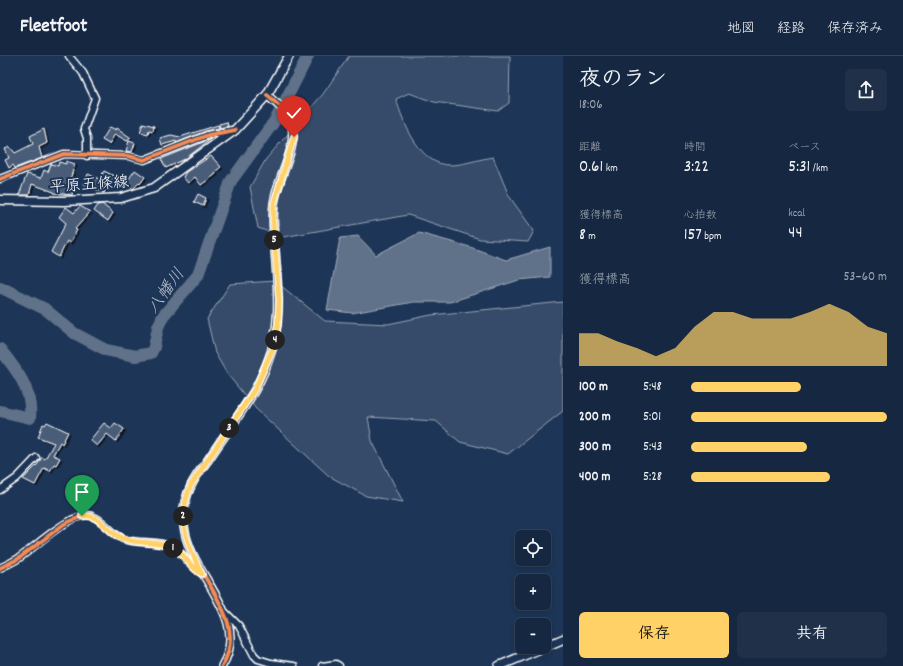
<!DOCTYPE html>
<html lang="ja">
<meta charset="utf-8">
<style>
body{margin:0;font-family:Dekko,"Klee One",sans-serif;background:#1f3048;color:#f1f3f6;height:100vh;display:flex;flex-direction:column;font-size:15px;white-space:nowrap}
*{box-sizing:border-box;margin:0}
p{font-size:13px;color:#9ea6b1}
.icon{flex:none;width:22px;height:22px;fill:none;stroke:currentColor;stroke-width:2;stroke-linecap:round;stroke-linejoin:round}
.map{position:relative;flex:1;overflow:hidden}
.side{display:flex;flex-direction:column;background:#162841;width:340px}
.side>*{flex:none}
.buttons{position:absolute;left:515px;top:474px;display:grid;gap:8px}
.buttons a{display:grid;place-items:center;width:36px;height:36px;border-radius:6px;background:#162841;box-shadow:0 2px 6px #0003,0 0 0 1px #35445a;font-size:20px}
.pin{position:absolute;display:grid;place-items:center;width:34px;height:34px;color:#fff;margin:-41px -17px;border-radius:50% 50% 50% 0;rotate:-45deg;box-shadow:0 0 4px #0007}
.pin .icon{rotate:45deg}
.km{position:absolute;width:20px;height:20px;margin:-10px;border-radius:50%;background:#222;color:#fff;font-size:11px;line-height:20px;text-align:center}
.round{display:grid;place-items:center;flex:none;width:42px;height:42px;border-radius:6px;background:#1f3048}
.head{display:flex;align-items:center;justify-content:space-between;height:68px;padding:0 16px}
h1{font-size:22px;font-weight:600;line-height:30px}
.stats{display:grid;grid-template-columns:repeat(3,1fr);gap:6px;height:68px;padding:4px 16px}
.stats div{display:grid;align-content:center}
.stats b{font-size:17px;font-weight:600}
.stats small{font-size:11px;font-weight:400}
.stats p{font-size:11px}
.chart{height:112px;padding:8px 16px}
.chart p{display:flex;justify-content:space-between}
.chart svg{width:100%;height:72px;margin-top:4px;fill:#ffd166;opacity:.7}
.action{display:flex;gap:8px;margin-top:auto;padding:8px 16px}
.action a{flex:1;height:46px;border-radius:6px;background:#ffd166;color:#111;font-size:16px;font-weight:600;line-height:46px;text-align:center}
.action a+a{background:#1f3048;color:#f1f3f6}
ul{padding:0 16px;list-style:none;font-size:13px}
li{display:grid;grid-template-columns:64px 48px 1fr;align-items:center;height:30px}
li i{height:10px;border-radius:5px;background:#ffd166}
header{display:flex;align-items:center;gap:24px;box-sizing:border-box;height:56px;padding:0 20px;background:#162841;border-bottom:1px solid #35445a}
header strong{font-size:19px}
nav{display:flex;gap:22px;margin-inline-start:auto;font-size:14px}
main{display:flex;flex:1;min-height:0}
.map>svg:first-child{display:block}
.green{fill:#364b69;stroke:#9aa5b4}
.water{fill:#617289;stroke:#a0aab8}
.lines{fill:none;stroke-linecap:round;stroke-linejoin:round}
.river{stroke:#617289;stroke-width:12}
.building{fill:#4a5d79;stroke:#fff;filter:url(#shadow)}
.minor-casing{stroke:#fff;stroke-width:9}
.tertiary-casing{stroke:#fff;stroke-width:10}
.secondary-casing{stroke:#fff;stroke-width:11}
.minor{stroke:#1d3557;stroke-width:6}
.tertiary{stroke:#1d3557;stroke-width:7}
.secondary{stroke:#1d3557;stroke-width:8}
.cycleway-casing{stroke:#1d3557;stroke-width:6}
.cycleway{stroke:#f68b52;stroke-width:4}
.route-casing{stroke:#fff;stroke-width:8}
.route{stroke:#ffd166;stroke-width:5}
.labels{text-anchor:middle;stroke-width:4;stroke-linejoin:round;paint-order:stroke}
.street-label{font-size:16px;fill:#fff;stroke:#1d3557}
.water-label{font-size:17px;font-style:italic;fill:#b8c0ca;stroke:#1d3557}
</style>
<header>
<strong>Fleetfoot</strong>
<nav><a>地図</a><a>経路</a><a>保存済み</a></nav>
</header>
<main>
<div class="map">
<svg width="563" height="610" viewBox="0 0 563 610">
<defs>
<filter id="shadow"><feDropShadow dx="2" dy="1.5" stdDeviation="0" flood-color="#0009"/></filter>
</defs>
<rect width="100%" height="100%" fill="#1d3557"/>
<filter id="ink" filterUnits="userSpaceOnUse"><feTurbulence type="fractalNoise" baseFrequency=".025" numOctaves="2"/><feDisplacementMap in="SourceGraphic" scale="8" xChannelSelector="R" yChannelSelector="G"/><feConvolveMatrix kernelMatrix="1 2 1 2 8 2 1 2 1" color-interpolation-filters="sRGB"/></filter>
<g filter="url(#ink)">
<g class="green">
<path d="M349 0H510L509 47 498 55 434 46 409 37 396 43C403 66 420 110 450 109 463 109 479 103 493 101L509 140 534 175 528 186 480 183 408 159 283 181 258 172 250 131 266 103 323 38Z"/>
<polygon points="275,225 325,265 388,268 431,259 563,246 563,355 508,398 460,386 436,365 368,361 372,385 403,446 366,440 329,420 256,353 227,318 215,297 207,263 230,228"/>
</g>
<polygon class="water" points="419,177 470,191 506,204 550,191 550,221 519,224 450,246 414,246 352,257 327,254 340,182 358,180 376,199"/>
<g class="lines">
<g class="river">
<polyline points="0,231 45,253 74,277 106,294 135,300 151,297 154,291 158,271 163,260 198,219 231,125 276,63 308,0"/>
<path d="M0 293C16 313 33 334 30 362L0 355"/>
</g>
</g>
<g class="building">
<polygon points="227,66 228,70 220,72 219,68"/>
<polygon points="143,67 154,70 153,75 149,74 148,78 140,76"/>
<polygon points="218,69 219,72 206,75 176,87 176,85 162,89 160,82 171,79 180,81"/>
<polygon points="110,71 116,74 117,72 131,82 127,85 115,78 109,88 102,84"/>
<polygon points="44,73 47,87 39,91 42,102 15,112 13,109 9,112 5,104 9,102 5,93 10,91 15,97 33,88 30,80"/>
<polygon points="211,83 185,103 166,112 161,103"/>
<polygon points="129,85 135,87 132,96 126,95"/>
<polygon points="211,100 221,111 215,116 216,118 201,129 195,121 188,127 183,121 186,116"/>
<polygon points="66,105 75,108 68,130 74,131 72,139 54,137 54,136 32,128 29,139 19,139 27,118 41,122 44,114 48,116 51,108 58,110 59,106 66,108"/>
<polygon points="135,114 145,121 140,128 139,127 133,133 126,127"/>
<polygon points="104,115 114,120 104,137 84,128 88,118 99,123"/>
<polygon points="198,138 206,142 203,150 194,146"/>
<polygon points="102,148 113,157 108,165 94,155 98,149"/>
<polygon points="80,150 90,156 75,173 77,174 70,187 67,185 59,201 54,198 51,196 66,167 59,161 66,151 74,157"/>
<polygon points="47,366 68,376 62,388 60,386 53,399 60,402 56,409 54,408 50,415 44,412 35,429 23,423 38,408 42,401 45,403 54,387 38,381 43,368 45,369"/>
<polygon points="104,367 111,372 115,367 124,373 116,385 107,378 97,390 90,384"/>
</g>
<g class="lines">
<defs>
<g id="minor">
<polyline points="69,0 83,17 95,42 84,73 87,82 87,100"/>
<polyline points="0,123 64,98 128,100 144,104 208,79 232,74"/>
<polyline points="0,434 17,422 36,402"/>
<path d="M0 512C6 509 13 506 19 502 35 491 73 454 92 460 106 464 112 481 127 484 142 488 161 484 175 493 186 499 190 512 202 517"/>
<polyline points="226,557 239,570 254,599 258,603 271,607 294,610"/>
<polyline points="322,610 336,608 339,610"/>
</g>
<path id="tertiary" d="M222 610C259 549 155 502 191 430 195 421 202 412 208 404 228 373 254 343 267 308 282 271 278 233 275 194 274 179 272 163 274 148 277 121 297 96 292 69 290 56 276 48 267 39"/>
<g id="secondary">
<polyline points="0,144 64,145 121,142 154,132 235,74 267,39 289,0"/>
<polyline points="499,610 563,583"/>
</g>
</defs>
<use href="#minor" class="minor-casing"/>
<use href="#tertiary" class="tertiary-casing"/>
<use href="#secondary" class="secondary-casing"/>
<use href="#minor" class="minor"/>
<use href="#tertiary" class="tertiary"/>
<use href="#secondary" class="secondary"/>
<defs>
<g id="cycleway">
<polyline points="0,123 64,98 128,100 144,104 208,79 235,74"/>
<polyline points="0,512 18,503 64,468 85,459 96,462 117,480 126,484 162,488 176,493 195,515 199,516"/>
<path d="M222 610C259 549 155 502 191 430 195 421 202 412 208 404 228 373 254 343 267 308 282 271 278 233 275 194 274 179 272 163 274 148 277 121 297 96 292 69 290 56 276 48 267 39"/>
</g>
</defs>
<use href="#cycleway" class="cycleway-casing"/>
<use href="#cycleway" class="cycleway"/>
</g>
</g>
<g class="lines" filter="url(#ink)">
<defs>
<path id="route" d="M82 460C98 457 105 473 118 480 135 490 157 483 175 493 186 499 190 512 202 518 186 486 176 464 191 429L255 333 273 292 278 268 279 244 273 165 274 147 294 81"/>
</defs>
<use href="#route" class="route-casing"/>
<use href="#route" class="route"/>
</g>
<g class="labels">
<g class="street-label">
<text transform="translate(89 127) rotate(-4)" y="6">平原五條線</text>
</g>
<g class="water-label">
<text transform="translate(165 234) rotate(-54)" y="6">八幡川</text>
</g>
</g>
</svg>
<div class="buttons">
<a><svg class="icon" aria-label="locate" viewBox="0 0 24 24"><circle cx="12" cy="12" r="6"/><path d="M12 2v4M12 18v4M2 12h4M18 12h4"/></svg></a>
<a>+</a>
<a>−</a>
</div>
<div class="pin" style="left:82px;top:460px;background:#1e9e55"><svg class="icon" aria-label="arrive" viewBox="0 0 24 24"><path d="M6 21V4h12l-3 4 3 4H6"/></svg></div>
<div class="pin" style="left:294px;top:81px;background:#d93025"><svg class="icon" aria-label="check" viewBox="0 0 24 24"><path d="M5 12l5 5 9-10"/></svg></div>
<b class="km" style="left:173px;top:492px">1</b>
<b class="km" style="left:183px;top:460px">2</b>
<b class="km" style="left:229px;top:372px">3</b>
<b class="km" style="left:275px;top:284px">4</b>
<b class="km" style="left:274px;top:184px">5</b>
</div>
<section class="side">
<div class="head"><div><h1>夜のラン</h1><p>18:06</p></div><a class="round"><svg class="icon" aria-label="share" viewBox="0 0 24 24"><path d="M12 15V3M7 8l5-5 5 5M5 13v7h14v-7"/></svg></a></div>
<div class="stats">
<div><p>距離</p><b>0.61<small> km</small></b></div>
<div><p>時間</p><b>3:22</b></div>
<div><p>ペース</p><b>5:31<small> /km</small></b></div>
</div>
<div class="stats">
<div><p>獲得標高</p><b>8<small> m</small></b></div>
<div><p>心拍数</p><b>157<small> bpm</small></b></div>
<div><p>kcal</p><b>44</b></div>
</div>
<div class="chart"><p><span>獲得標高</span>53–60 m</p>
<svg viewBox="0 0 160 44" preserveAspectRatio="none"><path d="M0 44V24L10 24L20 29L30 33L40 38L50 33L60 20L70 11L80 11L90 15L100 15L110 15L120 11L130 6L140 11L150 20L160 24V44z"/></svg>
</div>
<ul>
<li><b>100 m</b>5:48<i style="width:56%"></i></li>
<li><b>200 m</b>5:01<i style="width:100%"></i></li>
<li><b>300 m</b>5:43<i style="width:59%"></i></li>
<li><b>400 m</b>5:28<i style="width:71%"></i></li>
</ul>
<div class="action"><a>保存</a><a>共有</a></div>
</section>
</main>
